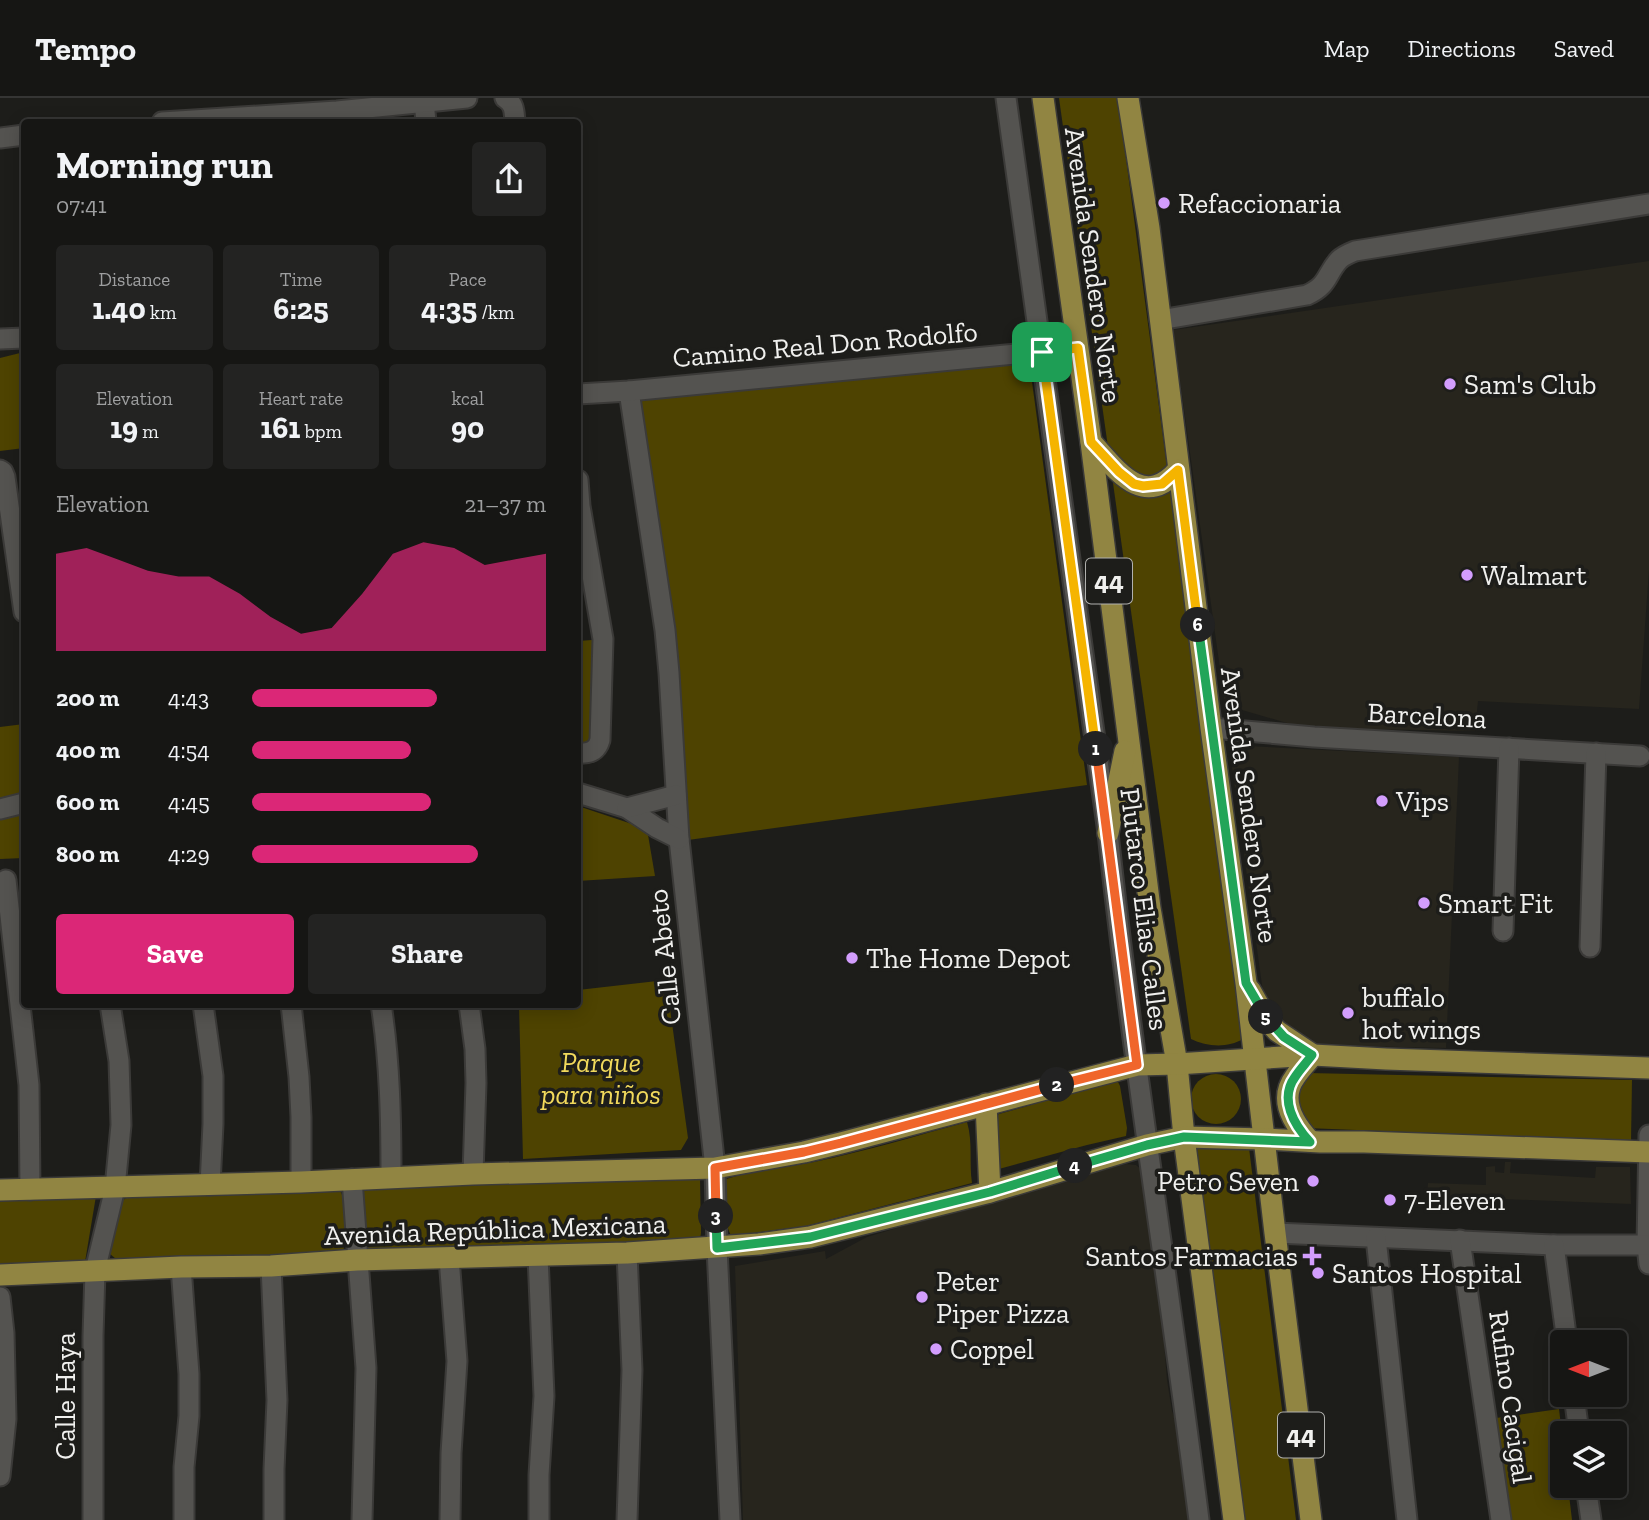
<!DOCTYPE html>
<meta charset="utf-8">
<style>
body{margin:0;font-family:"Zilla Slab",serif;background:#232322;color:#f1f3f6;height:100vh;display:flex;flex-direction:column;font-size:26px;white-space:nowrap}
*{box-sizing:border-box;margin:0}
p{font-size:23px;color:#9e9fa0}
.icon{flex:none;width:38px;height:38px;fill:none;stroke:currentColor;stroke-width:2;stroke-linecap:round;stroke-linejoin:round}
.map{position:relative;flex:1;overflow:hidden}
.panel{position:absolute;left:21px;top:21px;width:560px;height:889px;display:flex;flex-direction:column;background:#161614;border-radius:7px;box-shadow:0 4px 18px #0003,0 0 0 2px #353534}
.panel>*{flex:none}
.needle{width:46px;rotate:270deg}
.fabs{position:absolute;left:1550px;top:1232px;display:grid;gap:14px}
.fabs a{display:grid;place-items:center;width:77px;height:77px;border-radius:7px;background:#161614;box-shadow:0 4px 18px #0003,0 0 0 2px #353534;font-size:35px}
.pin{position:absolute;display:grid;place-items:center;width:60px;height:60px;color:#fff;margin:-30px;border-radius:14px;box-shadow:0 4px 10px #0006}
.km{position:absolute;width:35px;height:35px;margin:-18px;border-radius:50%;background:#222;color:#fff;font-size:19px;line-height:35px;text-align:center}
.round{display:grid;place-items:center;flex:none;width:74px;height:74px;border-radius:7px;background:#232322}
.overview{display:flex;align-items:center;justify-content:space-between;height:119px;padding:0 35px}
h1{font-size:38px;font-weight:700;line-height:52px}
.figures{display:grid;grid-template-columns:repeat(3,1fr);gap:10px;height:119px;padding:7px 35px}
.figures div{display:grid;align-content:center;border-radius:7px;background:#232322;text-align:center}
.figures b{font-size:30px;font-weight:700}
.figures small{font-size:19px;font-weight:400}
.figures p{font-size:19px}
.chart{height:196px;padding:14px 35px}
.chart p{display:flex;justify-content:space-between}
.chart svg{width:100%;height:126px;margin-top:7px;fill:#db2777;opacity:.7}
.cta{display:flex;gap:14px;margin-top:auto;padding:14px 35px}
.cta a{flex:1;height:80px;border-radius:7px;background:#db2777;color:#fff;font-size:28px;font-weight:700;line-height:80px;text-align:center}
.cta a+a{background:#232322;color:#f1f3f6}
ul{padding:0 35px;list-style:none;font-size:23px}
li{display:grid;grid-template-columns:112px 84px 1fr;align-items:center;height:52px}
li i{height:18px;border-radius:9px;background:#db2777}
header{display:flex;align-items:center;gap:42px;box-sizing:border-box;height:98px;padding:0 35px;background:#161614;border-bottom:2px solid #353534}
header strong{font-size:33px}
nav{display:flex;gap:38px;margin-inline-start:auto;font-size:24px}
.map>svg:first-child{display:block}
.built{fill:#27251d}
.green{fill:#4e4301}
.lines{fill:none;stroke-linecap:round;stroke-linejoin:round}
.minor-casing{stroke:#3b3a38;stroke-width:23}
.major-casing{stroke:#3b3a38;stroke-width:24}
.minor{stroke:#545350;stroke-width:19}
.major{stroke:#918542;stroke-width:21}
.split-1-casing{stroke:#fff;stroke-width:14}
.split-2-casing{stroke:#fff;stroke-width:14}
.split-3-casing{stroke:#fff;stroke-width:14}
.split-4-casing{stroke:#fff;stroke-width:14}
.split-5-casing{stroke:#fff;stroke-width:14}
.split-6-casing{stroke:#fff;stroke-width:14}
.split-7-casing{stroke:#fff;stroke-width:14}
.split-1{stroke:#f5b400;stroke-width:9}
.split-2{stroke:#f0652b;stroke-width:9}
.split-3{stroke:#f0652b;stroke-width:9}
.split-4{stroke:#22a559;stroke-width:9}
.split-5{stroke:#22a559;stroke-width:9}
.split-6{stroke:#22a559;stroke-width:9}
.split-7{stroke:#f5b400;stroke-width:9}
.poi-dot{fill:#d29dfd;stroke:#1d1d1a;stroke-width:2.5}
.labels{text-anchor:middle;stroke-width:7;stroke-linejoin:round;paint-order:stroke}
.shield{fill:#1d1d1a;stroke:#b1b1ae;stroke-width:2}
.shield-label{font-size:26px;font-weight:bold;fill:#f0f0ee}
.poi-label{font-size:28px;fill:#f0f0ee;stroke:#1d1d1a;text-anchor:start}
.street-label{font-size:28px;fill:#f0f0ee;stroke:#1d1d1a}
.park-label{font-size:28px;font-style:italic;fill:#f1d95c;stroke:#1d1d1a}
</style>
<header>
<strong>Tempo</strong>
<nav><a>Map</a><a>Directions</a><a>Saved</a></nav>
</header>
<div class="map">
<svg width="1649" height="1422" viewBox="0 0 1649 1422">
<rect width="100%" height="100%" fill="#1d1d1a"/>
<g class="built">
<polygon points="1649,163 1649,472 1639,611 1478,603 1475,633 1304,630 1225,607 1173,232"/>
<polygon points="1229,647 1459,659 1446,950 1309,947 1265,909"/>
<polygon points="1505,1064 1511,1064 1510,1075 1595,1080 1596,1069 1630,1069 1631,1106 1427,1098 1428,1085 1486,1087 1486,1069 1495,1068 1495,1074 1504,1075"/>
<polygon points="1126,1066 1136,1067 1144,1074 1164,1228 1164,1244 1167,1282 1172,1313 1177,1327 1191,1422 743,1422 735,1168 825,1153 826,1161 867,1139 969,1108"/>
</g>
<g class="green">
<path d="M1059 0H1118L1243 941C1228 950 1207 949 1191 941Z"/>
<polygon points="24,254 24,350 0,353 0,260"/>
<polygon points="1029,262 1087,687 688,742 636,296"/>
<polygon points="592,542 595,586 594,643 578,647 578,543"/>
<polygon points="24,626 24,695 0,704 0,629"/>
<polygon points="578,708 647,731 655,778 578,783"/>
<polygon points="24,713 24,760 0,761 0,718"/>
<polygon points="666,882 688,1040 681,1052 523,1061 519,907 578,906 578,892"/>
<polygon points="1308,975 1632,982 1631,1043 1306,1030 1294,993"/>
<circle cx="1216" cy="1001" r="25"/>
<polygon points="1110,984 1118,984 1120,988 1127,1030 1126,1038 1087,1047 999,1071 994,1020 999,1016 1031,1007 1057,996"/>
<path d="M967 1024C973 1044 969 1065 972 1085L806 1128 731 1138C723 1121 723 1100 723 1082 752 1072 784 1070 814 1064 866 1053 916 1038 967 1024Z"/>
<polygon points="1249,1050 1296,1422 1242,1422 1197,1051"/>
<polygon points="700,1080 701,1135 700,1141 695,1145 370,1155 362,1144 359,1099 366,1088"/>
<path d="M339 1091C348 1104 348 1137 343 1153L331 1158 121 1165 110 1156 123 1102 134 1095Z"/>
<polygon points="96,1098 85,1164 0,1168 0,1101"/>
<polygon points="1559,1311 1563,1344 1563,1388 1568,1388 1572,1422 1501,1422 1489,1321"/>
</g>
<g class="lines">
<defs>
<g id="minor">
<path d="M505 0C515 6 514 14 515 24"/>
<path d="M1006 0 1108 735C1133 965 1170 1193 1199 1422"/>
<polyline points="424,3 426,24"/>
<polyline points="162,24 337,13 467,0"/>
<polyline points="0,40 24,37"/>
<path d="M1160 222 1307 197C1329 187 1326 176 1339 162 1343 158 1350 155 1355 153L1649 106"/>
<polyline points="0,241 24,240"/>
<polyline points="629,293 665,532 669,575 679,741 715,1070 717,1150 730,1422"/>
<polyline points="578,296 629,293 1078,250"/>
<polyline points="0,372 3,374 5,379 24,514"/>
<path d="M578 382 580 408 603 541 600 642C597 653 589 656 578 655"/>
<polyline points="1211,630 1314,639 1640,658"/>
<polyline points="578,695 627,710 657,730 679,741"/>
<polyline points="627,710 676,697"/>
<polyline points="0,711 24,705"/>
<polyline points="6,782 29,987 30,1092"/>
<polyline points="1503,833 1509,650"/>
<polyline points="1590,849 1596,655"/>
<polyline points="203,906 213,978 213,1026 210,1087"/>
<polyline points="291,906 299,979 301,1019 301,1084"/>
<path d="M381 906C390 964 391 1021 391 1079"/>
<polyline points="469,906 475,951 476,985 473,1076"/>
<polyline points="1649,1037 1647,1147 1649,1166"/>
<polyline points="352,1081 366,1270 362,1422"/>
<polyline points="1275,1135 1554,1147 1649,1147"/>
<polyline points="1376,1140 1407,1422"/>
<polyline points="1460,1142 1501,1422"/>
<polyline points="1554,1147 1567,1244"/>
<polyline points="538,1158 544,1298 539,1377 539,1422"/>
<polyline points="449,1160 457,1263 451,1355 450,1422"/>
<polyline points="271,1168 277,1302 274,1371 274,1422"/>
<polyline points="181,1169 189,1276 189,1318 184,1369 184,1422"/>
<polyline points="0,1199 4,1235 6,1321 0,1378"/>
<polyline points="1574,1297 1579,1335"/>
<polyline points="1586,1388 1591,1422"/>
<polyline points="93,1422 93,1238 95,1173 115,1090 121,1027 119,963 110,906"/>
<polyline points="627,1422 632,1272 627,1155"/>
</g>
<g id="major">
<polyline points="1043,0 1091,344 1150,810 1177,966 1184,1039 1234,1422"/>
<polyline points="1128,0 1149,130 1211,630 1246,885 1275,1135 1311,1422"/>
<path d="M1091 344C1116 371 1143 412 1178 372"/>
<polyline points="1108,735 1125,653"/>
<polyline points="1250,892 1267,922 1277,933 1313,957"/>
<polyline points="986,1006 990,1094"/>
<path d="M1310 1043C1294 1026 1278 1002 1295 979 1300 971 1307 964 1313 957"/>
<polyline points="0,1092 301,1084 473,1076 715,1070 804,1054 841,1045 1137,967 1177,966 1313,957 1386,961 1649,970"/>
<polyline points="0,1177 181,1169 271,1168 357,1162 627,1155 759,1146 810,1139 990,1094 1147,1047 1184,1039 1265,1041 1320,1044 1364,1044 1649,1054"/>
</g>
</defs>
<use href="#minor" class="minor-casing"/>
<use href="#major" class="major-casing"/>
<use href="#minor" class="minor"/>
<use href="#major" class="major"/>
</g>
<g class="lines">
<defs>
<polyline id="split-1" points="1042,254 1096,651"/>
<polyline id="split-2" points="1057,987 1137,967 1096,651"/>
<polyline id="split-3" points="716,1118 715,1070 804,1054 841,1045 1057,987"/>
<polyline id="split-4" points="716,1118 717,1150 810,1139 990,1094 1075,1068"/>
<path id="split-5" d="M1075 1068 1147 1047 1184 1039 1310 1044C1294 1027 1279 1001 1295 979 1300 971 1307 964 1312 957L1284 939 1266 919"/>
<polyline id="split-6" points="1198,527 1246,885 1266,919"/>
<polyline id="split-7" points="1042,254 1078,250 1091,344 1119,374 1134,386 1143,388 1162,386 1178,372 1198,527"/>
</defs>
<use href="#split-1" class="split-1-casing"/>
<use href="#split-2" class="split-2-casing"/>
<use href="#split-3" class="split-3-casing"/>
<use href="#split-4" class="split-4-casing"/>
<use href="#split-5" class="split-5-casing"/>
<use href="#split-6" class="split-6-casing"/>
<use href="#split-7" class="split-7-casing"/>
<use href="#split-1" class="split-1"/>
<use href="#split-2" class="split-2"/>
<use href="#split-3" class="split-3"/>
<use href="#split-4" class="split-4"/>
<use href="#split-5" class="split-5"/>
<use href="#split-6" class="split-6"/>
<use href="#split-7" class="split-7"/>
</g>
<g class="poi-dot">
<circle cx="1164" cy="105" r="7"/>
<circle cx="1450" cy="286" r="7"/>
<circle cx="1467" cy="477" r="7"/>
<circle cx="1382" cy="703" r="7"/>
<circle cx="1424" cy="805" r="7"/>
<circle cx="852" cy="860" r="7"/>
<circle cx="1348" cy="915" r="7"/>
<circle cx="1313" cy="1083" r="7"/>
<circle cx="1390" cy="1102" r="7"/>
<path d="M1308.5 1147.5h7v7h7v7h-7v7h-7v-7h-7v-7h7z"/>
<circle cx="1318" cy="1175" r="7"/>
<circle cx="922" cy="1199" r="7"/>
<circle cx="936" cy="1251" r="7"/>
</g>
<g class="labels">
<g class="shield">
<rect x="1086" y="460.5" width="46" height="45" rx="5"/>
<rect x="1278" y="1314.5" width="46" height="45" rx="5"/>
</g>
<g class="shield-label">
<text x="1109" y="492">44</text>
<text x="1301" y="1346">44</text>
</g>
<g class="poi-label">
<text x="1178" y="115">Refaccionaria</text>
<text x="1464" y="296">Sam's Club</text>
<text x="1481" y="487">Walmart</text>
<text x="1396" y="713">Vips</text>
<text x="1438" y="815">Smart Fit</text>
<text x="866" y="870">The Home Depot</text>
<text x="1362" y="909">buffalo<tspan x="1362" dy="32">hot wings</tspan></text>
<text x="1299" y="1093" text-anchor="end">Petro Seven</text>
<text x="1404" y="1112">7-Eleven</text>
<text x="1298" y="1168" text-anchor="end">Santos Farmacias</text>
<text x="1332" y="1185">Santos Hospital</text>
<text x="936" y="1193">Peter<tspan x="936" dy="32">Piper Pizza</tspan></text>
<text x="950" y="1261">Coppel</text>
</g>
<g class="street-label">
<text transform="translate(1094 167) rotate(82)" y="10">Avenida Sendero Norte</text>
<text transform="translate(825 246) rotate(-5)" y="10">Camino Real Don Rodolfo</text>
<text transform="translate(1427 617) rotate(3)" y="10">Barcelona</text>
<text transform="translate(1250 707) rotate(82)" y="10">Avenida Sendero Norte</text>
<text transform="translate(1145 811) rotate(83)" y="10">Plutarco Elias Calles</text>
<text transform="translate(664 859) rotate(-96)" y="10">Calle Abeto</text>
<text transform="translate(495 1131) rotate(-2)" y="10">Avenida República Mexicana</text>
<text transform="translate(65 1298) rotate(-90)" y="10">Calle Haya</text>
<text transform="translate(1511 1299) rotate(82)" y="10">Rufino Cacigal</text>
</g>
<g class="park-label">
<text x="601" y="974">Parque<tspan x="601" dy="32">para niños</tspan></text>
</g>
</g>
</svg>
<div class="fabs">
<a><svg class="needle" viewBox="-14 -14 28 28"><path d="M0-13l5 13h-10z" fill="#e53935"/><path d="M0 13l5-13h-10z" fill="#9e9fa0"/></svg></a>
<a><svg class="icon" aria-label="layers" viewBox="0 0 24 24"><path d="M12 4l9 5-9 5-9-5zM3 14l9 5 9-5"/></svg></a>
</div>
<div class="pin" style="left:1042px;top:254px;background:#1e9e55"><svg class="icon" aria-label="arrive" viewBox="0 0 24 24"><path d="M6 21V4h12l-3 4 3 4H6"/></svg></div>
<b class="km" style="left:1096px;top:651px">1</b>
<b class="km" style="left:1057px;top:987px">2</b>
<b class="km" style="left:716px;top:1118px">3</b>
<b class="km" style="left:1075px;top:1068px">4</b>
<b class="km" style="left:1266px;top:919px">5</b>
<b class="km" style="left:1198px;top:527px">6</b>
<section class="panel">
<div class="overview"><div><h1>Morning run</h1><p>07:41</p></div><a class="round"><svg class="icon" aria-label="share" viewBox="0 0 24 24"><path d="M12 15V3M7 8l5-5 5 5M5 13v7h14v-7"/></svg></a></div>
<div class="figures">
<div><p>Distance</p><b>1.40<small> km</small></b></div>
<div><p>Time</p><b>6:25</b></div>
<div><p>Pace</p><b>4:35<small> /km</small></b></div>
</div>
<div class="figures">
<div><p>Elevation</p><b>19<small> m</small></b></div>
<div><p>Heart rate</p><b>161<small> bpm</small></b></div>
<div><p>kcal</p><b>90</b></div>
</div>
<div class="chart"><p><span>Elevation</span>21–37 m</p>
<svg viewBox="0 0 160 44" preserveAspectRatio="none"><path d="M0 44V10L10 8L20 12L30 16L40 18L50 18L60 24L70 32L80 38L90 36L100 24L110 10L120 6L130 8L140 14L150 12L160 10V44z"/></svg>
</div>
<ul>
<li><b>200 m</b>4:43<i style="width:63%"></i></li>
<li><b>400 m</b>4:54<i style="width:54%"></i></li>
<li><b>600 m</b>4:45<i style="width:61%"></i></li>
<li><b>800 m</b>4:29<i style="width:77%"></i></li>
</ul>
<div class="cta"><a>Save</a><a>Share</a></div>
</section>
</div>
